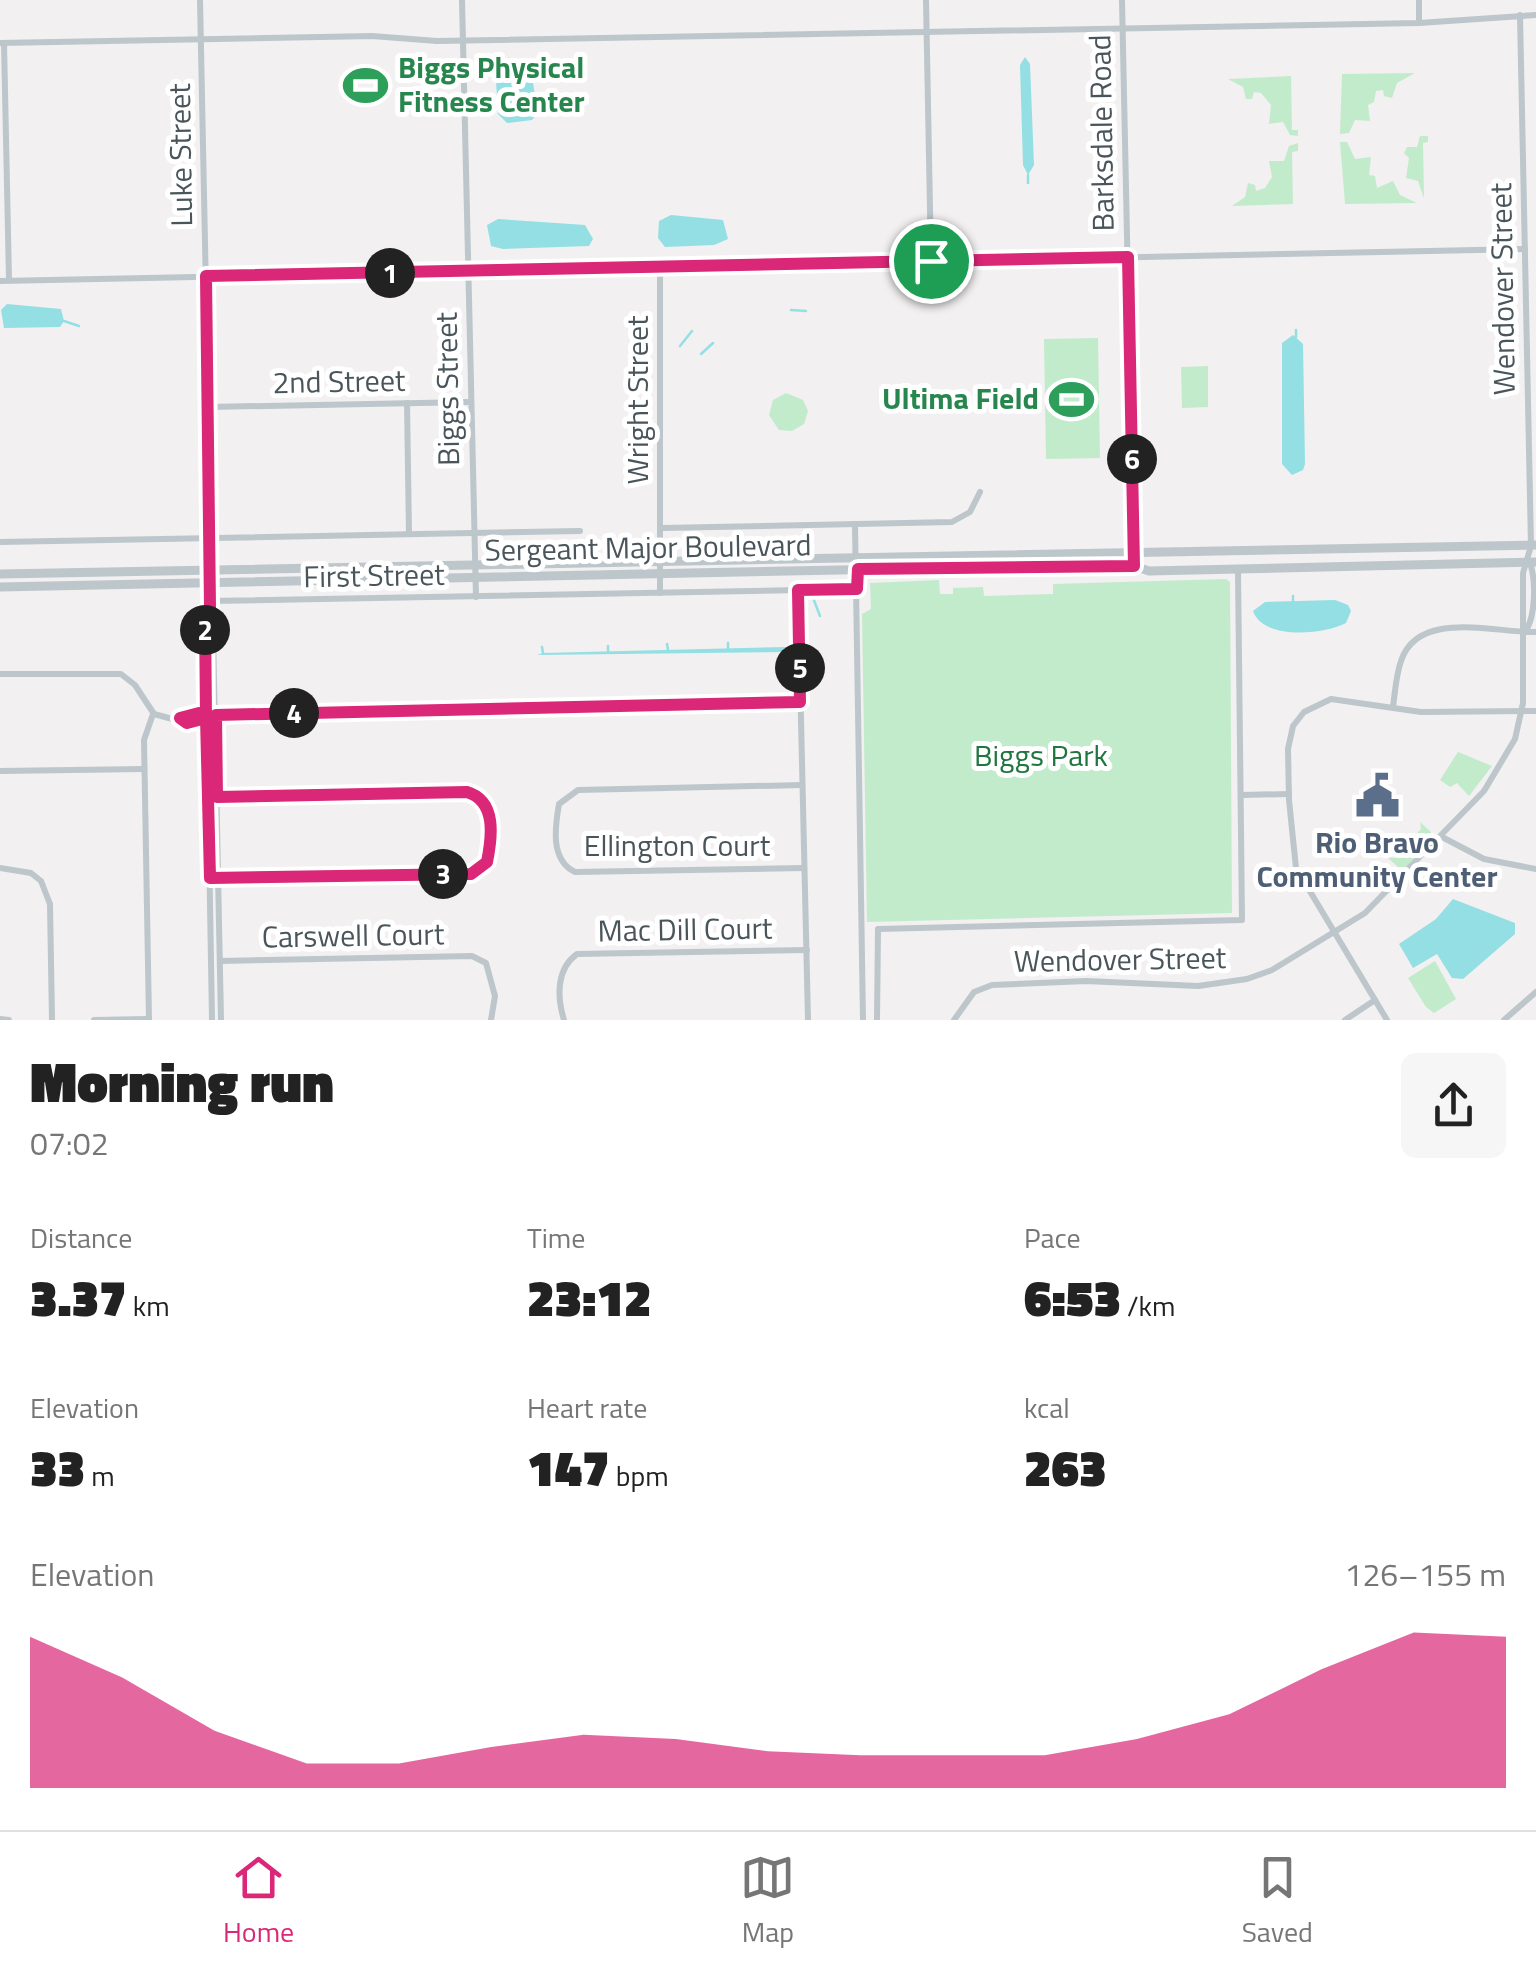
<!DOCTYPE html>
<meta charset="utf-8">
<style>
body{margin:0;font-family:"Titillium Web",sans-serif;background:#f6f6f6;color:#222;height:100vh;display:flex;flex-direction:column;font-size:38px;white-space:nowrap}
*{box-sizing:border-box;margin:0}
p{font-size:32px;color:#767676}
.icon{flex:none;width:55px;height:55px;fill:none;stroke:currentColor;stroke-width:2;stroke-linecap:round;stroke-linejoin:round}
.map{position:relative;height:1020px;overflow:hidden}
.sheet{display:flex;flex-direction:column;background:#fff;flex:1}
.sheet>*{flex:none}
.pin{position:absolute;display:grid;place-items:center;width:85px;height:85px;color:#fff;margin:-42px;border:5px solid #fff;border-radius:50%;box-shadow:0 2px 10px #0007}
.km{position:absolute;width:50px;height:50px;margin:-25px;border-radius:50%;background:#222;color:#fff;font-size:28px;line-height:50px;text-align:center}
.round{display:grid;place-items:center;flex:none;width:105px;height:105px;border-radius:15px;background:#f6f6f6}
.head{display:flex;align-items:center;justify-content:space-between;height:170px;padding:0 30px}
h1{font-size:55px;font-weight:800;line-height:75px}
.stats{display:grid;grid-template-columns:repeat(3,1fr);gap:15px;height:170px;padding:10px 30px}
.stats div{display:grid;align-content:center}
.stats b{font-size:50px;font-weight:800}
.stats small{font-size:28px;font-weight:400}
.stats p{font-size:28px}
.chart{height:280px;padding:20px 30px}
.chart p{display:flex;justify-content:space-between}
.chart svg{width:100%;height:180px;margin-top:10px;fill:#db2777;opacity:.7}
.tabs{display:flex;justify-content:space-around;align-items:center;height:140px;border-top:2px solid #e0e0e0;background:#fff;font-size:28px;color:#767676}
.tabs a{display:grid;justify-items:center;gap:5px}
.tabs .selected{color:#db2777}
.map>svg:first-child{display:block}
.green{fill:#c2ebcc}
.water{fill:#93dfe4}
.lines{fill:none;stroke-linecap:round;stroke-linejoin:round}
.stream{stroke:#93dfe4;stroke-width:2.5}
.minor{stroke:#bcc6cb;stroke-width:6}
.tertiary{stroke:#bcc6cb;stroke-width:9}
.route-casing{stroke:#fff;stroke-width:20}
.route{stroke:#db2777;stroke-width:12}
.labels{text-anchor:middle;stroke-width:10;stroke-linejoin:round;paint-order:stroke}
.leisure-label{font-size:30px;font-weight:bold;fill:#27864d;stroke:#fff;text-anchor:start}
.street-label{font-size:30px;fill:#49555b;stroke:#fff}
.park-label{font-size:30px;fill:#20763f;stroke:#fff}
.service-label{font-size:30px;font-weight:bold;fill:#4e5e75;stroke:#fff}
</style>
<div class="map">
<svg width="1536" height="1020" viewBox="0 0 1536 1020">
<rect width="100%" height="100%" fill="#f2f0f0"/>
<g class="green">
<polygon points="1415,73 1397,83 1392,98 1384,96 1383,90 1376,91 1374,102 1368,105 1370,121 1355,120 1349,133 1340,134 1342,74"/>
<polygon points="1291,76 1292,130 1298,130 1298,136 1290,135 1283,122 1269,124 1271,105 1261,93 1254,92 1252,99 1246,99 1243,87 1228,79"/>
<polygon points="1420,136 1428,136 1428,142 1423,143 1424,198 1418,181 1406,178 1409,158 1404,153 1407,147 1417,147"/>
<polygon points="1347,142 1355,159 1371,157 1369,175 1375,176 1377,188 1393,181 1400,195 1417,203 1345,204 1340,142"/>
<polygon points="1298,143 1298,151 1292,152 1293,204 1232,206 1245,197 1248,183 1255,185 1256,191 1265,188 1272,177 1269,161 1284,161 1289,146"/>
<polygon points="1098,338 1100,458 1046,459 1044,339"/>
<polygon points="1208,366 1208,407 1182,408 1181,367"/>
<polygon points="786,393 803,400 808,411 804,424 792,431 779,430 769,415 773,400"/>
<polygon points="1226,579 1230,582 1232,913 867,922 862,614 871,609 870,583 939,580 940,594 953,594 953,588 983,587 984,596 1053,594 1053,584"/>
<polygon points="1458,752 1492,766 1469,796 1457,783 1450,787 1440,780"/>
<polygon points="1420,822 1431,832 1431,840 1405,868 1398,867 1387,857 1394,858 1421,829"/>
<polygon points="1435,961 1456,999 1434,1013 1426,1007 1408,978"/>
</g>
<g class="water">
<polygon points="1025,57 1030,64 1034,165 1028,175 1023,165 1020,65"/>
<polygon points="515,67 531,71 538,113 532,120 507,123 498,114 496,81"/>
<polygon points="671,215 723,220 728,239 714,245 665,247 658,238 659,221"/>
<polygon points="498,219 585,225 593,239 589,246 503,249 491,246 487,225"/>
<polygon points="7,304 61,309 64,321 60,327 4,328 1,310"/>
<polygon points="1293,335 1303,344 1305,464 1303,470 1292,475 1282,464 1282,343"/>
<path d="M1335 600 1348 605 1351 611 1346 623C1323 635 1263 640 1253 611L1265 602Z"/>
<polygon points="787,647 787,652 537,655 543,653"/>
<polygon points="1453,899 1515,923 1515,934 1463,979 1452,978 1437,954 1413,968 1399,944 1436,919"/>
</g>
<g class="lines">
<g class="stream">
<polyline points="494,74 498,77"/>
<polyline points="1028,175 1028,183"/>
<polyline points="791,310 806,311"/>
<polyline points="64,321 79,326"/>
<polyline points="1296,330 1296,337"/>
<polyline points="680,346 692,331"/>
<polyline points="701,354 713,343"/>
<polyline points="691,546 692,559"/>
<polyline points="810,590 820,616"/>
<polyline points="1293,596 1293,603"/>
<polyline points="728,643 728,648"/>
<polyline points="667,644 668,650"/>
<polyline points="608,646 608,651"/>
<polyline points="542,647 543,653"/>
</g>
<g class="minor">
<polyline points="200,0 221,1020"/>
<polyline points="462,0 476,597"/>
<polyline points="926,0 931,261"/>
<polyline points="1122,0 1134,566"/>
<polyline points="1419,0 1419,23"/>
<polyline points="0,43 372,36 437,41 1419,23 1536,15"/>
<polyline points="4,43 9,280"/>
<polyline points="660,267 660,593"/>
<polyline points="0,281 1525,249"/>
<polyline points="407,403 409,534"/>
<polyline points="209,407 470,402"/>
<polyline points="855,525 863,1020"/>
<polyline points="662,528 952,522 970,512 980,492"/>
<polyline points="0,542 580,531"/>
<polyline points="798,590 808,1020"/>
<polyline points="209,601 857,589"/>
<polyline points="209,608 205,612 212,1020"/>
<path d="M1525 632C1536 617 1536 580 1530 563"/>
<polyline points="0,674 121,674 135,685 154,714 187,723 216,715 800,702"/>
<path d="M1393 707C1395 692 1396 675 1401 661 1418 609 1495 633 1536 632"/>
<polyline points="180,718 187,713 205,717"/>
<polyline points="0,771 144,769"/>
<path d="M802 785 578 790 559 804C555 827 550 860 575 872L803 868"/>
<polyline points="1242,795 1289,794"/>
<path d="M208 797 467 792C496 802 493 837 487 862L471 874 210 878"/>
<polyline points="1442,837 1484,859 1536,869"/>
<polyline points="0,868 31,873 41,881 50,904 52,1020"/>
<polyline points="220,961 472,956 486,963 495,996 491,1020"/>
<polyline points="0,1019 9,1020"/>
<polyline points="94,1020 148,1019"/>
<polyline points="149,1020 144,740 153,714"/>
<path d="M564 1020C557 997 556 969 577 954L807 950"/>
<polyline points="877,1020 878,929 1242,920 1238,570"/>
<polyline points="954,1020 974,992 992,985 1086,981 1198,986 1247,979 1272,970 1365,913 1484,791 1515,739 1523,703 1523,573 1531,546 1520,15"/>
<polyline points="1345,1020 1375,1000"/>
<polyline points="1387,1020 1296,868 1289,800 1288,749 1293,726 1304,712 1331,699 1421,712 1536,711"/>
<polyline points="1504,1020 1536,992"/>
</g>
<g class="tertiary">
<polyline points="0,574 1536,545"/>
<polyline points="0,587 1089,565 1134,566 1149,571 1536,562"/>
</g>
</g>
<g class="lines">
<defs>
<path id="route" d="M931 261 206 276 210 608 205 612 206 718 199 713 180 718 187 723 206 718 210 878 471 874 487 862C492 837 497 801 467 792L217 797 216 715 800 702 798 590 857 589 858 569 1134 566 1128 257 931 261"/>
</defs>
<use href="#route" class="route-casing"/>
<use href="#route" class="route"/>
</g>
<defs>
<symbol id="stadium-bare" viewBox="-9 -9 18 18"><path d="M0-5a6.5 5 0 1 0 0 10a6.5 5 0 1 0 0-10ZM-3.5-1.8h7v3.6h-7Z" fill="#2e9e5b" stroke="#fff" stroke-width="2.5" paint-order="stroke"/></symbol>
<symbol id="civic-bare" viewBox="-9 -9 18 18"><path d="M-.6-6.5H3V-4.5H.6V-3L4-1V1h2V6H-6V1h2V-1L-.6-3ZM-1.2 2.5V6h2.4V2.5Z" fill="#5c6f8a" stroke="#fff" stroke-width="2.5" paint-order="stroke"/></symbol>
</defs>
<g fill-rule="evenodd">
<use href="#stadium-bare" x="334" y="54" width="63" height="63"/>
<use href="#stadium-bare" x="1040" y="368" width="63" height="63"/>
<use href="#civic-bare" x="1346" y="764" width="63" height="63"/>
</g>
<g class="labels">
<g class="leisure-label">
<text x="398" y="78">Biggs Physical<tspan x="398" dy="34">Fitness Center</tspan></text>
<text x="1039" y="409" text-anchor="end">Ultima Field</text>
</g>
<g class="street-label">
<text transform="translate(1102 133) rotate(-91)" y="10">Barksdale Road</text>
<text transform="translate(181 155) rotate(-91)" y="10">Luke Street</text>
<text transform="translate(1503 289) rotate(-91)" y="10">Wendover Street</text>
<text transform="translate(339 382) rotate(-1)" y="10">2nd Street</text>
<text transform="translate(448 389) rotate(-91)" y="10">Biggs Street</text>
<text transform="translate(638 400) rotate(-90)" y="10">Wright Street</text>
<text transform="translate(648 548) rotate(-1)" y="10">Sergeant Major Boulevard</text>
<text transform="translate(374 576) rotate(-1)" y="10">First Street</text>
<text x="677" y="856">Ellington Court</text>
<text transform="translate(685 930) rotate(-1)" y="10">Mac Dill Court</text>
<text transform="translate(353 936) rotate(-1)" y="10">Carswell Court</text>
<text transform="translate(1120 960) rotate(-1)" y="10">Wendover Street</text>
</g>
<g class="park-label">
<text x="1041" y="766">Biggs Park</text>
</g>
<g class="service-label">
<text x="1377" y="853">Rio Bravo<tspan x="1377" dy="34">Community Center</tspan></text>
</g>
</g>
</svg>
<div class="pin" style="left:931px;top:261px;background:#1e9e55"><svg class="icon" aria-label="arrive" viewBox="0 0 24 24"><path d="M6 21V4h12l-3 4 3 4H6"/></svg></div>
<b class="km" style="left:390px;top:273px">1</b>
<b class="km" style="left:205px;top:630px">2</b>
<b class="km" style="left:443px;top:874px">3</b>
<b class="km" style="left:294px;top:713px">4</b>
<b class="km" style="left:800px;top:668px">5</b>
<b class="km" style="left:1132px;top:459px">6</b>
</div>
<section class="sheet">
<div class="head"><div><h1>Morning run</h1><p>07:02</p></div><a class="round"><svg class="icon" aria-label="share" viewBox="0 0 24 24"><path d="M12 15V3M7 8l5-5 5 5M5 13v7h14v-7"/></svg></a></div>
<div class="stats">
<div><p>Distance</p><b>3.37<small> km</small></b></div>
<div><p>Time</p><b>23:12</b></div>
<div><p>Pace</p><b>6:53<small> /km</small></b></div>
</div>
<div class="stats">
<div><p>Elevation</p><b>33<small> m</small></b></div>
<div><p>Heart rate</p><b>147<small> bpm</small></b></div>
<div><p>kcal</p><b>263</b></div>
</div>
<div class="chart"><p><span>Elevation</span>126–155 m</p>
<svg viewBox="0 0 160 44" preserveAspectRatio="none"><path d="M0 44V7L10 17L20 30L30 38L40 38L50 34L60 31L70 32L80 35L90 36L100 36L110 36L120 32L130 26L140 15L150 6L160 7V44z"/></svg>
</div>
</section>
<nav class="tabs">
<a class="selected"><svg class="icon" aria-label="home" viewBox="0 0 24 24"><path d="M3 11l9-7 9 7M6 9v11h12V9"/></svg>Home</a>
<a><svg class="icon" aria-label="map" viewBox="0 0 24 24"><path d="M3 6l6-2 6 2 6-2v14l-6 2-6-2-6 2zM9 4v14M15 6v14"/></svg>Map</a>
<a><svg class="icon" aria-label="saved" viewBox="0 0 24 24"><path d="M7 4h10v16l-5-4-5 4z"/></svg>Saved</a>
</nav>
